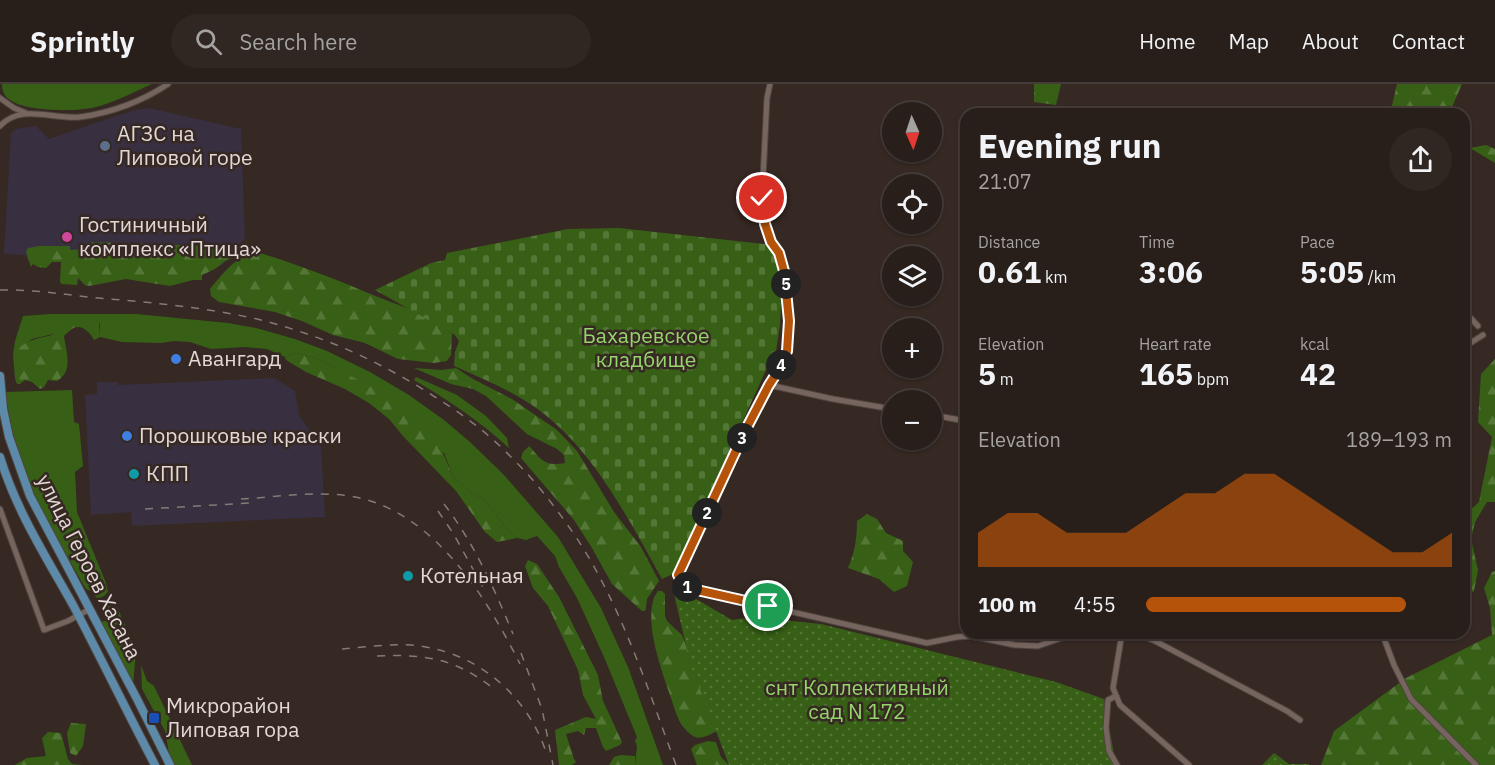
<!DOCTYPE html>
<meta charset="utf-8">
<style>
body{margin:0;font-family:"IBM Plex Sans",sans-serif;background:#302723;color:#f1f3f6;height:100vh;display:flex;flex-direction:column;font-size:22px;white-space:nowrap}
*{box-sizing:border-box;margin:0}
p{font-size:20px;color:#a5a2a2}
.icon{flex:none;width:33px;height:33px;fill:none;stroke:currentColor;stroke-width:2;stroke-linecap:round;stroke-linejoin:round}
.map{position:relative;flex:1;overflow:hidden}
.drawer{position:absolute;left:960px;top:24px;width:510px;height:531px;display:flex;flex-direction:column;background:#281e1a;border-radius:18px;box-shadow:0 2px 4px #0004,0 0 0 2px #443c39}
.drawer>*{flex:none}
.needle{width:39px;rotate:177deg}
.tools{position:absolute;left:882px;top:18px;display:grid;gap:12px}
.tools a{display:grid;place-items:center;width:60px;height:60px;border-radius:50%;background:#281e1a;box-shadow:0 2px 4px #0004,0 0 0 2px #443c39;font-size:30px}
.pin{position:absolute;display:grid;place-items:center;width:51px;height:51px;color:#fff;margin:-26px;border:3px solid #fff;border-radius:50%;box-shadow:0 2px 6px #0007}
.km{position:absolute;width:30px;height:30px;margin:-15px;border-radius:50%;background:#222;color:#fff;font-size:16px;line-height:30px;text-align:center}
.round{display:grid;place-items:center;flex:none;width:63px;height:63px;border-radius:32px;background:#302723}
.head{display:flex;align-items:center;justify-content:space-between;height:102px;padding:0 18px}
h1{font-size:33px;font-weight:700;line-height:45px}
.metrics{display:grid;grid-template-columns:repeat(3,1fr);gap:9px;height:102px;padding:6px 18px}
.metrics div{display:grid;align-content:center}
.metrics b{font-size:30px;font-weight:700}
.metrics small{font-size:16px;font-weight:400}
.metrics p{font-size:16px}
.chart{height:168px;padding:12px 18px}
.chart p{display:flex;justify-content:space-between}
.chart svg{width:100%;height:108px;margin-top:6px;fill:#b45309;opacity:.7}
ul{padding:0 18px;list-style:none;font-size:20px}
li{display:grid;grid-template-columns:96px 72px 1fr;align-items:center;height:45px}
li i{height:15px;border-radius:8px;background:#b45309}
header{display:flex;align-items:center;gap:36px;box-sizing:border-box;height:84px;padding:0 30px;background:#281e1a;border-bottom:2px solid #443c39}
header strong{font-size:28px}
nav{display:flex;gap:33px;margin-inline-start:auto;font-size:21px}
.search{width:420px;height:54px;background:#302723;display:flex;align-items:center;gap:15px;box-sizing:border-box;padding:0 21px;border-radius:33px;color:#a5a2a2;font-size:22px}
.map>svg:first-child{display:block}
.commercial{fill:#383040}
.grass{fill:#376016}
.forest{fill:url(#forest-firs)}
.cemetery{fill:url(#cemetery-stones)}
.garden{fill:url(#garden-dots)}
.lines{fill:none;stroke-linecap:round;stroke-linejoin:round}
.street-casing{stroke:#504540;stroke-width:7}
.primary-casing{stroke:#504540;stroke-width:10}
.street{stroke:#75655e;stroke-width:5}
.primary{stroke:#5d8aa9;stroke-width:8}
.rail{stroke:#867a76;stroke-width:1.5;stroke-dasharray:8 8;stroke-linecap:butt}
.route-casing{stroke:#fff;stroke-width:12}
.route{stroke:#b45309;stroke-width:8}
.service-dot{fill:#5c6f8a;stroke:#362823;stroke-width:2}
.hotel-dot{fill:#d1479c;stroke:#362823;stroke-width:2}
.shop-dot{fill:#3f7fe0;stroke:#362823;stroke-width:2}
.culture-dot{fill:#0f9aa8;stroke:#362823;stroke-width:2}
.transit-dot{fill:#1a4fb4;stroke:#362823;stroke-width:2}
.labels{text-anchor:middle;stroke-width:5;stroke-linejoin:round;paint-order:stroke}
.poi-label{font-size:21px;fill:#e2d8d5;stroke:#362823;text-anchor:start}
.park-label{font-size:21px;fill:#95d56c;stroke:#362823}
.street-label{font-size:21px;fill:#e2d8d5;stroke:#362823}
</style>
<header>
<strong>Sprintly</strong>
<div class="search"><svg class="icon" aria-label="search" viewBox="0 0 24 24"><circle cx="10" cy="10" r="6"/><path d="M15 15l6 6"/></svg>Search here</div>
<nav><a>Home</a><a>Map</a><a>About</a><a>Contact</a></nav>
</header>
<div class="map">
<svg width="1495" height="681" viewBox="0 0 1495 681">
<defs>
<pattern id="forest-firs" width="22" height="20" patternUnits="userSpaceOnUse" patternTransform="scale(1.5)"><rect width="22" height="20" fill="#376016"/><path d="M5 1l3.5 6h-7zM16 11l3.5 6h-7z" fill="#547637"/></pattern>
<pattern id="cemetery-stones" width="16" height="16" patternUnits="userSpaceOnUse" patternTransform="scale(1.5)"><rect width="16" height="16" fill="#376016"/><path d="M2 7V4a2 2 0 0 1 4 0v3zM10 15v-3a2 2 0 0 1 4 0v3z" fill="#547637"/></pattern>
<pattern id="garden-dots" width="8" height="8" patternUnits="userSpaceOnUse" patternTransform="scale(1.5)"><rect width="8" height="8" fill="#376016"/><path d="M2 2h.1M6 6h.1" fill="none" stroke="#547637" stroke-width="1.8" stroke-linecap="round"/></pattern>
</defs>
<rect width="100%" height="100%" fill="#362823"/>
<g class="commercial">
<polygon points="149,24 241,45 245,154 221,182 202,179 112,176 4,170 11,49 16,45 36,42 49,55 113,33 136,26"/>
<polygon points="274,294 295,307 299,331 311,349 321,361 325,433 132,442 131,428 91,431 85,311 97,310 97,298 118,298 118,301"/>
</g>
<g class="grass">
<path d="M2 0H152C134 8 115 18 96 23 77 28 27 28 10 16 4 12 2 6 2 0Z"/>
<polygon points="51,230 136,230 228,239 256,244 295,255 327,267 370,288 409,311 444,336 470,358 504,391 558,453 601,524 628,583 663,681 635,681 637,662 635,657 637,653 604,573 577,514 559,483 555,472 537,452 526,456 517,454 507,445 486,418 471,409 453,392 444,369 334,283 312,273 296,269 285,273 267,265 245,263 211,265 190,258 174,257 161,259 122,258 100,253 100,241 99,238 57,247 53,250 32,255 13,270 15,257 23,232"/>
<path d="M416 293 457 311 486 332 507 354 509 364C480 337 448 316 414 296Z"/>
<path d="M72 306 74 338 79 340 83 382 75 388 77 428 106 499 108 508 104 512 97 515 93 508 86 505C59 458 30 411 15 358 11 342 8 325 5 308Z"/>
<polygon points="108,522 117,523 134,562 136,567 133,601 101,538 108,536 103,526"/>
<polygon points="141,581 147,597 154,602 192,681 175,681 169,669 165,647 142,605"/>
</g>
<g class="forest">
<polygon points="1034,0 1061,0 1056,21 1034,18"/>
<polygon points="1397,0 1462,0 1449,30 1390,30"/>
<polygon points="1486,61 1495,65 1495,79 1470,64"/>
<path d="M91 158 206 162C216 163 227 164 232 174L225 177 215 185 202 191V196H193L170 202 126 195 89 202 85 201 78 194 77 201 62 200 60 198 61 178H52L46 184 38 183 33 180 31 183 26 168 28 164 40 162H70V166L91 165Z"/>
<path d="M253 167C295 179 337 196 378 213 403 223 431 231 452 250L451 271 447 277 434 279 398 275 365 259 333 251 302 237 275 228 219 218 211 212 210 205C223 189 233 176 253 167Z"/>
<path d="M62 238H99L100 253 94 256C90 248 81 239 72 245 69 247 66 250 64 252 66 268 74 287 57 297L48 296 44 303 40 305 32 298 25 296 20 300H17L15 295 13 270C21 260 31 256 43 253 47 252 50 252 53 250 58 247 57 243 62 238Z"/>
<polygon points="296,269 312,273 334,283 384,310 429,338 453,392 471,409 486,418 507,445 517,454 497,458 485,448 456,407 403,352 389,335 369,319 345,305 306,288 286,276 285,273"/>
<polygon points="1495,275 1495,418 1487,418 1475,438 1471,455 1478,486 1474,507 1464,512 1464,432 1479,418 1492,353 1478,338 1481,290"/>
<path d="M414 284 442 286 456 284 473 295 512 315 557 346 577 367 614 428 641 463 659 497 647 515 646 524 645 527H642L612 500 592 464 574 436 521 374 523 368 529 362C541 375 544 383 565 379L564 371 557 365 527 350 486 312 473 305 451 300Z"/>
<path d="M867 430 877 435 886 449 903 457V467L913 478 907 502 894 508 879 495 848 484C855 468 857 454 857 437Z"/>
<polygon points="528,476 537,480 559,513 598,591 603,617 622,658 620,661 606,667 603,663 596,644 586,644 584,651 578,647 566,650 574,675 576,678 572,681 559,681 555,646 586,633 596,635 583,611 578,586 548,522 533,504 525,482"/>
<polygon points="1495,487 1495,681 1321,681 1334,647 1406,594 1492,551 1490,524 1484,504 1492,488"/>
<path d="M658 507H662L665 510V532L667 537 682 551 717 643V647C711 650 701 656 695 653 690 651 684 644 681 640 677 633 674 623 671 614 664 594 657 574 653 552 651 539 649 518 658 507Z"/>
<polygon points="71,639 86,640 83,662 76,672 70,669 67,649"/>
<polygon points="48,648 61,649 68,675 72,680 82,681 15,681 27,674 46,672 42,654"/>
<polygon points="708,657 716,658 721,673 729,681 697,681 691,665 695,661"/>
<polygon points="621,671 635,672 635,681 609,681 614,673"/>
</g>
<path class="cemetery" d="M619 144 765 160 772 164 776 169 778 181 781 220 780 241 774 281 766 286 673 490 662 495C629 436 594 367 539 326 513 307 483 295 454 282L455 268 459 257 455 251 375 206 431 179 445 176 447 169 568 145Z"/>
<g class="garden">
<polygon points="672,501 732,536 752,533 821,540 1056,598 1104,615 1116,681 729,681 690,579"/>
<polygon points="1274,669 1289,680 1309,680 1309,681 1262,681"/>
</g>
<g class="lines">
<defs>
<g id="street">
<polyline points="770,0 767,14 762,114 765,140 771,158 779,169 784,187 789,237 787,267 780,284 769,301 745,347 678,491 688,504 927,559 957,553 971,552 1015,561 1038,562 1076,549"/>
<polyline points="0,14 14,24 26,29"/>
<path d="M0 42C21 19 53 36 80 33 111 29 143 17 168 0"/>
<polyline points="1464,227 1478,242"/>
<polyline points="1464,263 1483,251"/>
<polyline points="769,301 833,315 892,325"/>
<polyline points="932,331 966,337"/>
<polyline points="0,425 44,546 68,537 90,525"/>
<polyline points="1122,549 1113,604 1120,621 1189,681"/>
<polyline points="1136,549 1155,557 1287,627 1300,636"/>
<polyline points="1382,549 1394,581 1411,615 1476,681"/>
<polyline points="1116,612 1108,616 1106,644 1109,667 1117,681"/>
</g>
<g id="primary">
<polyline points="0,292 3,325 9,353 30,412 137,615 170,681"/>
<path d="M0 373C16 426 46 473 73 521 101 574 127 628 155 681"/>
</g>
</defs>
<use href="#street" class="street-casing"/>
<use href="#primary" class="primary-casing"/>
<use href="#street" class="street"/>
<use href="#primary" class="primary"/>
<g class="rail">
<path d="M0 206C36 205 72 212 109 215 158 219 208 224 257 235 321 251 380 277 435 313 462 330 488 349 510 372 535 396 556 424 576 453 622 523 647 603 676 681"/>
<path d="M241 415C277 413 319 406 355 413 434 428 487 514 520 580"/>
<path d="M444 420C474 459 494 504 513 550"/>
<polyline points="145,425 250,419"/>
<polyline points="438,427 453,449 485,507"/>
<path d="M342 565C364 563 388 560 411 561 473 566 524 607 545 665"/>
<polyline points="521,569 542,625 553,681"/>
<path d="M377 572C425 570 454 574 493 604"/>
</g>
</g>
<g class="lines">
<defs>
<polyline id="route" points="762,114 765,140 771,158 779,169 784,187 789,237 787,267 780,284 769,301 745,347 678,491 688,504 768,522"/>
</defs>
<use href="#route" class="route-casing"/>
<use href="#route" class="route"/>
</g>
<circle class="service-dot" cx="105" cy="62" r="6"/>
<circle class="hotel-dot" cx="67" cy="153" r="6"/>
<g class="shop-dot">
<circle cx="176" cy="275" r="6"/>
<circle cx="127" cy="352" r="6"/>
</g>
<g class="culture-dot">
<circle cx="134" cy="390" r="6"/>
<circle cx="408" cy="492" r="6"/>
</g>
<rect class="transit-dot" x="148" y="628" width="12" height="12" rx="3"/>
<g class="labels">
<g class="poi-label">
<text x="117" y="57">АГЗС на<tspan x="117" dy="24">Липовой горе</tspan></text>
<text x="79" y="148">Гостиничный<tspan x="79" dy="24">комплекс «Птица»</tspan></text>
<text x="188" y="282">Авангард</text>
<text x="139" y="359">Порошковые краски</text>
<text x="146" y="397">КПП</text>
<text x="420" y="499">Котельная</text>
<text x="166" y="629">Микрорайон<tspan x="166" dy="24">Липовая гора</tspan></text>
</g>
<g class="park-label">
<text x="646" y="259">Бахаревское<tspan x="646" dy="24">кладбище</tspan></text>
<text x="857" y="611">снт Коллективный<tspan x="857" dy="24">сад N 172</tspan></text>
</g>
<g class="street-label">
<text transform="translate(89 483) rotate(63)" y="7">улица Героев Хасана</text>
</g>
</g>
</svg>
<div class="tools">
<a><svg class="needle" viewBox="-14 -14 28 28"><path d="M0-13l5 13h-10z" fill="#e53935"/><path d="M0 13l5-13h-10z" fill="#a5a2a2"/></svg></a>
<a><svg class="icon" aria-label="locate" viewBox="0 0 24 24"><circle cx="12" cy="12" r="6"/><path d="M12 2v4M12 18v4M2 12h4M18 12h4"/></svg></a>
<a><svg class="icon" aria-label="layers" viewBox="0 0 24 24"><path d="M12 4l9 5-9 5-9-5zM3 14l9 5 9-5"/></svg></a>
<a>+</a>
<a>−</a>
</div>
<div class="pin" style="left:768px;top:522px;background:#1e9e55"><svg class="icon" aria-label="arrive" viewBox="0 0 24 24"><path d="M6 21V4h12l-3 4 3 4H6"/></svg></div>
<div class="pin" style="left:762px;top:114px;background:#d93025"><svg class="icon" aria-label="check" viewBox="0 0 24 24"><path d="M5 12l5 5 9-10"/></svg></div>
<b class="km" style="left:687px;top:503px">1</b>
<b class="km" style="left:707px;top:429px">2</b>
<b class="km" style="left:742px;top:354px">3</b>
<b class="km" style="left:781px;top:281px">4</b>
<b class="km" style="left:786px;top:200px">5</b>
<section class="drawer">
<div class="head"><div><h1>Evening run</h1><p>21:07</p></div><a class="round"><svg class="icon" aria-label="share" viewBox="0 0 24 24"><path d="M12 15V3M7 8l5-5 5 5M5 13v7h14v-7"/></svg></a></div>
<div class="metrics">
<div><p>Distance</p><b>0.61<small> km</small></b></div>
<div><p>Time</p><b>3:06</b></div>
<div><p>Pace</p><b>5:05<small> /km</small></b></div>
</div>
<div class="metrics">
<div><p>Elevation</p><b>5<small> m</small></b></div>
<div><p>Heart rate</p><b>165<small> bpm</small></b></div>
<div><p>kcal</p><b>42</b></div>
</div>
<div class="chart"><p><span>Elevation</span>189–193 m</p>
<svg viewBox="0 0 160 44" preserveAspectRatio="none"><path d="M0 44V30L10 22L20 22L30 30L40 30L50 30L60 22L70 14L80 14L90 6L100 6L110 14L120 22L130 30L140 38L150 38L160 30V44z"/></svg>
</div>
<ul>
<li><b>100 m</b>4:55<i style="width:85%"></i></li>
</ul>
</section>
</div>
